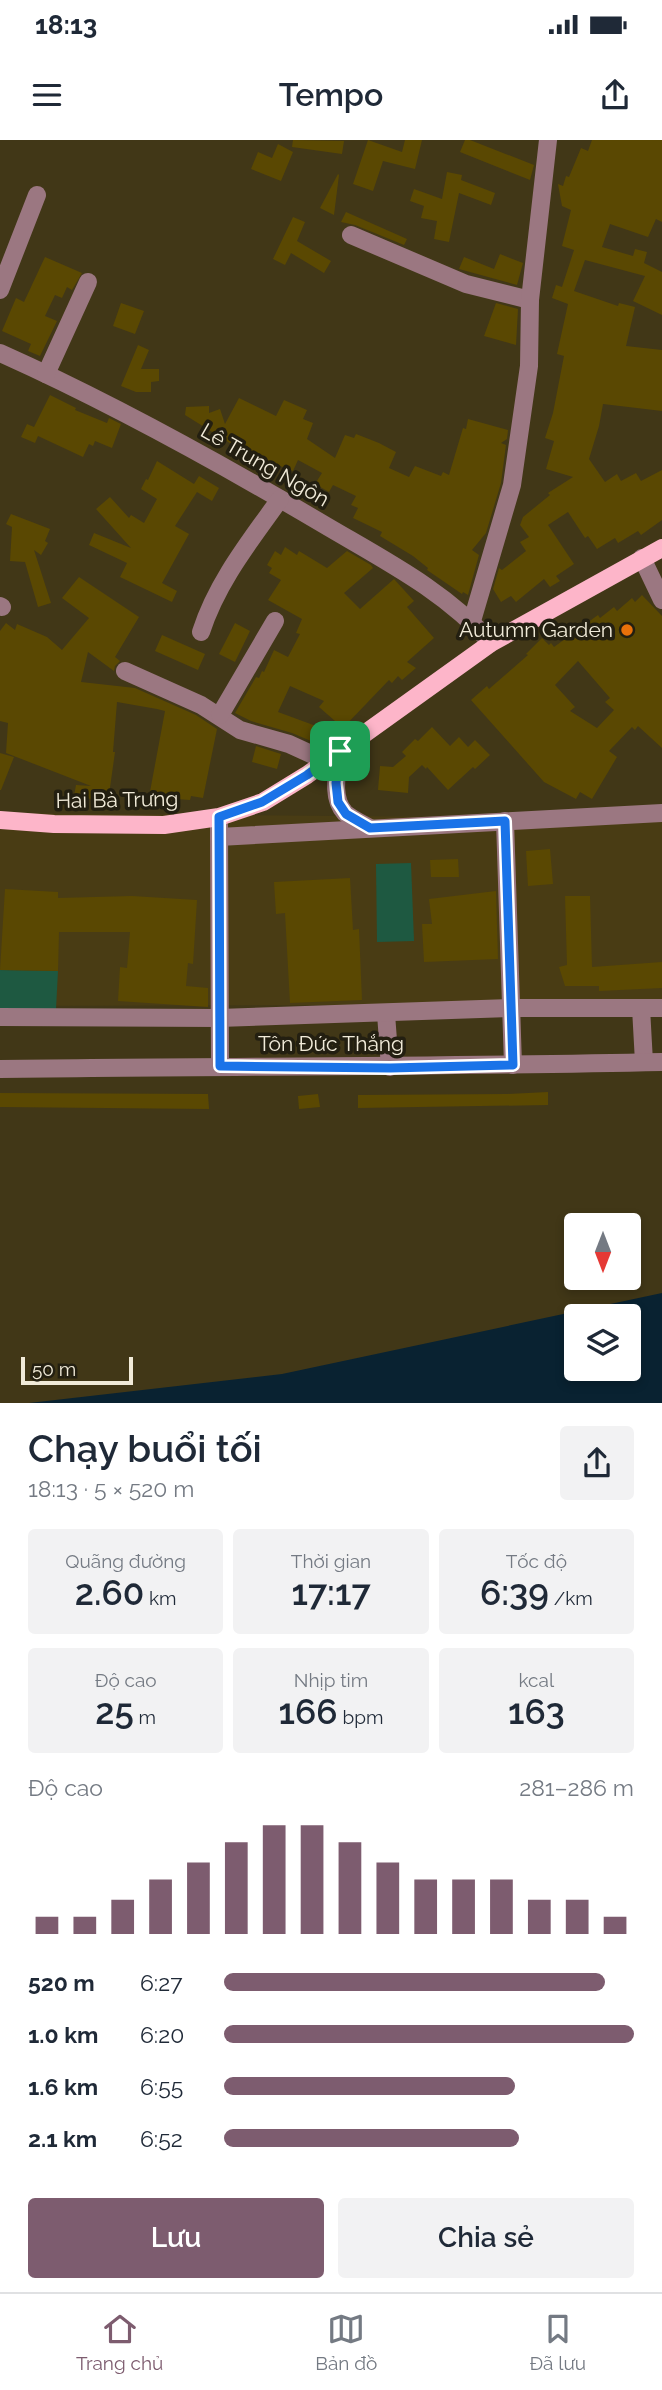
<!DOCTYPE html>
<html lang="vi">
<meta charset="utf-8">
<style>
body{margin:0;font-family:Raleway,sans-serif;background:#f2f2f3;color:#1f2937;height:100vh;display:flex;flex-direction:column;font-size:26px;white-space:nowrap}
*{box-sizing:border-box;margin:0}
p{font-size:23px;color:#747a83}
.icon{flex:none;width:38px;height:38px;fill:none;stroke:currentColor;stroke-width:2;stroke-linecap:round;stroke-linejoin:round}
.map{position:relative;height:1263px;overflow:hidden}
.drawer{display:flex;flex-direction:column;background:#fff;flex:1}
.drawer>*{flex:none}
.needle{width:46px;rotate:180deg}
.fabs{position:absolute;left:564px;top:1073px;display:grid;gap:14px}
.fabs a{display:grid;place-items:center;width:77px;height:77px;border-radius:7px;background:#fff;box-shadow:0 4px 10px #0003;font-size:35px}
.scale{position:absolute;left:21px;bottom:18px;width:112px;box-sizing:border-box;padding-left:7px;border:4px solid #f1ebd9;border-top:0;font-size:19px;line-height:24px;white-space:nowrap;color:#f1ebd9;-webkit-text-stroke:5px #231f11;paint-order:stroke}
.pin{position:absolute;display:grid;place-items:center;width:60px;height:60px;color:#fff;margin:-30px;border-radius:14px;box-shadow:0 4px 10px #0006}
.round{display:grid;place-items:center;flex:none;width:74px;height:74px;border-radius:7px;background:#f2f2f3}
.headline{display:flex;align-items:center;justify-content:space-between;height:119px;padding:0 28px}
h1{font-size:38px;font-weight:600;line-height:52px}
.stats{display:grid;grid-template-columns:repeat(3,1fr);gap:10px;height:119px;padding:7px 28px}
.stats div{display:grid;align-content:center;border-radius:7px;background:#f2f2f3;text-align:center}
.stats b{font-size:35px;font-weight:600}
.stats small{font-size:19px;font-weight:400}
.stats p{font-size:19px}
.chart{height:196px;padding:14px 28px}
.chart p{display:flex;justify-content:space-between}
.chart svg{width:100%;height:126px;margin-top:7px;stroke:#7d5c6f;stroke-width:6}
.cta{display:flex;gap:14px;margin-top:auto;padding:14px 28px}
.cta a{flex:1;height:80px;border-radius:7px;background:#7d5c6f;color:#fff;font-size:28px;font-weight:600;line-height:80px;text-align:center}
.cta a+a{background:#f2f2f3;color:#1f2937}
ul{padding:0 28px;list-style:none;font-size:23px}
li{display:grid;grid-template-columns:112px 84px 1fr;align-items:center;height:52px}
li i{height:18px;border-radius:9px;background:#7d5c6f}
.status{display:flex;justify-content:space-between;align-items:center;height:49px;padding:0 35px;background:#fff;direction:ltr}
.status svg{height:19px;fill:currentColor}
header{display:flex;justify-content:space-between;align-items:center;height:91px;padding:0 28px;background:#fff;font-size:32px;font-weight:600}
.menu{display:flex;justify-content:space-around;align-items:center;height:98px;border-top:2px solid #e0e1e3;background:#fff;font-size:19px;color:#747a83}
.menu a{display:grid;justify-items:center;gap:4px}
.menu .current{color:#7d5c6f}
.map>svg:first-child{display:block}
.built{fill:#493c14}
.green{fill:#1e5941}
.water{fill:#092231;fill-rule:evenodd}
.building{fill:#5a4802;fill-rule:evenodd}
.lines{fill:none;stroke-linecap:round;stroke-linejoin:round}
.minor{stroke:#9b7781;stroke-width:18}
.major{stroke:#fdb5c9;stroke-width:18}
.route-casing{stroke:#fff;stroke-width:14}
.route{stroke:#1a73e8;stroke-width:9}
.food-dot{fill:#e8710a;stroke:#231f11;stroke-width:2.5}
.labels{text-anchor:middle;stroke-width:7;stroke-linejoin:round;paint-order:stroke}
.street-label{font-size:21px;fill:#f1ebd9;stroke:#231f11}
.poi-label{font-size:21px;fill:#f1ebd9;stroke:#231f11;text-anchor:end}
</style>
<div class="status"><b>18:13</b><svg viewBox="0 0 49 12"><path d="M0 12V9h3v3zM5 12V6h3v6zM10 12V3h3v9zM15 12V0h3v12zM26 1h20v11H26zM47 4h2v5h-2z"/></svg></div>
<header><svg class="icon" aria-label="menu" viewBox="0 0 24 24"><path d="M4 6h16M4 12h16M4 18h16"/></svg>Tempo<svg class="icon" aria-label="share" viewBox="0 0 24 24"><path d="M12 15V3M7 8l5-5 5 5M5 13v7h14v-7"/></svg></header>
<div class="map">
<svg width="662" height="1263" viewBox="0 0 662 1263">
<rect width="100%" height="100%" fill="#413717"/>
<polygon class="built" points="0,673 662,679 662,864 0,866"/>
<g class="green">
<polygon points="411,723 414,801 377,802 376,724"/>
<polygon points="0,830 58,831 56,869 0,870"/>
</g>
<path class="water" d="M662 1153V1263H29L282 1234ZM576 1176H628V1228H576Z"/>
<g class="building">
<polygon points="293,0 344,1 342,14 292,7"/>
<polygon points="368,0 402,12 405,0 422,0 415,29 383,21 373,51 353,44"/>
<polygon points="465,0 470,0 534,25 530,40 460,12"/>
<polygon points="592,0 662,0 662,82 656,79 648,97 610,84 602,107 633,116 635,109 647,112 644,123 662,132 662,175 633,161 645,136 585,120 574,151 618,166 619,163 635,167 626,206 662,210 662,271 603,264 599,286 589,319 605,342 617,334 621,341 636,333 641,341 662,330 662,380 641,395 638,391 618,403 615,398 597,409 588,396 585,398 568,372 548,385 574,424 556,436 560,441 550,447 544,439 516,462 511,456 501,462 493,449 499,428 502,430 526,411 520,402 529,397 520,385 523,377 550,355 548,353 573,337 546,329 554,301 545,298 553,273 564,216 557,214 568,164 552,158 556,145 562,147 574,110 562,106 571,70 562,66 558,44 563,46 566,36 569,37 581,8 588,11"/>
<polygon points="278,4 293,12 281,41 251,29 258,12 272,18"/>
<polygon points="447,32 462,35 461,40 495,53 491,65 459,53 449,102 434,99 437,81 421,78 424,66 410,61 414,49 442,59"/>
<polygon points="338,34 339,35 334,75 320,68"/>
<polygon points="346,72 407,99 404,105 355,85 341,82"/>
<polygon points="293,77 305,82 297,101 331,121 324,133 291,113 285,125 273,119"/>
<polygon points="500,114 523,123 517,145 459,129 464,117 494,129"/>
<polygon points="45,117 82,133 72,150 67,147 62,158 55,155 45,176 57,181 40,216 28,211 31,204 2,191 16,158 24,162"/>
<polygon points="121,163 144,171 135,194 113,186"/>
<polygon points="496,163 518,169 516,205 484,196"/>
<polygon points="138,205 149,210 141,229 159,229 159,241 151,242 151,252 136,252 121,246"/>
<polygon points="50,255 76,268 75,270 107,283 109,278 121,284 112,308 95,301 93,306 89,304 83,317 38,296 35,303 21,297 27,284 34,287"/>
<polygon points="239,258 276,276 284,260 307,270 303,279 313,283 307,299 335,318 345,295 354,298 356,294 379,303 396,312 389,328 409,337 415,326 441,336 443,332 449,335 463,288 466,289 468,279 508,290 507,299 501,303 506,305 501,343 486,393 472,410 479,415 468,455 463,452 462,454 427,430 428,428 413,416 380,396 382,392 353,378 358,368 351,365 356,356 333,345 329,352 315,344 322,333 298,320 293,331 280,326 277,332 254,322 257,316 238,308 239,307 232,303 233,305 185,275 186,267 209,266 209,273 220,269 225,284"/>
<polygon points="157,321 194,344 199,336 219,348 212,361 197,352 175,386 189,394 162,443 177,451 172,462 120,437 127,423 89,405 94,393 131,408 96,369 110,357 129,378 131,375 144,383 157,359 141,349 146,339 148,340"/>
<polygon points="11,374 50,389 45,401 48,403 41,415 34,410 51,463 38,467 25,422 10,421 12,387 6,384"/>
<polygon points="285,407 297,415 299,411 327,428 347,411 371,425 373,428 344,453 360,469 394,439 414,461 407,467 434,498 407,522 416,528 402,540 398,536 392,543 389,540 343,588 319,567 324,561 290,546 278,572 316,586 311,601 292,593 251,581 235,573 256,537 259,538 262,531 264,532 274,510 288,517 300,494 296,493 302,479 268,460 281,440 269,433 272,428 267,425 275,411 281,415"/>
<polygon points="79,437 139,477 115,517 120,521 115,526 114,531 88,512 81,542 135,548 196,575 217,589 203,658 191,656 190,660 149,657 165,571 157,569 117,562 113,612 115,612 108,662 74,656 76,645 91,646 6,613 8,583 0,581 0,491 6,483 15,490 17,484 47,497 62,510 89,478 62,458"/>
<path d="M642 455 662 476V608L638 586 635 590 632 587 609 611 617 617 592 659 580 652 576 659 544 642 471 560 487 546 489 549 528 515 526 514 542 498 549 505 551 503 554 507 598 475 600 478 614 467 617 471 632 458 635 462ZM578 521 610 558 605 562 614 570 597 588 570 571 575 567 555 545Z"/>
<polygon points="235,483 250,491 235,522 219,514"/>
<polygon points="162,495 205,514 198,530 155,511"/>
<polygon points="432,587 450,606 459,597 468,607 475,600 490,615 475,629 473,627 448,650 427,627 426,629 422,625 409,637 408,653 378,650 380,626 393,627 406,616 402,612 415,599 418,601"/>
<polygon points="256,606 281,614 277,629 252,622"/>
<polygon points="0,613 14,617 1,650 0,650"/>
<polygon points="550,709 553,744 528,746 526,711"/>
<polygon points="458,719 459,737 431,737 430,720"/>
<polygon points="350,738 353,790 359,789 362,860 290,863 285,773 276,774 274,742"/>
<polygon points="5,749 58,752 58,758 132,756 197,760 193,824 188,823 186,846 208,848 208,867 118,861 120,827 127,828 130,792 59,792 58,831 0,830"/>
<polygon points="496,751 498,819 424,822 422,784 432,784 429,759"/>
<polygon points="565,756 590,756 592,827 662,822 662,848 599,851 599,846 565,846 559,827 567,825"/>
<polygon points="548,952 548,965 358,968 358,955 507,954"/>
<polygon points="0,953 208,954 209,969 0,967"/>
<polygon points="318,954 320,967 299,969 298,956"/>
</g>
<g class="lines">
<g class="minor">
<polyline points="351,95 466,144 530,160"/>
<polyline points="0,150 37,55"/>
<path d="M0 213C112 263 218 322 323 384 382 419 446 451 491 503"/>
<polyline points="46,234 88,142"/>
<polyline points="642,418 662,460"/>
<polyline points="0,466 2,467"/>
<polyline points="472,481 512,345 529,226 530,160 548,0"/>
<path d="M201 492C217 442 250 401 280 359"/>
<polyline points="125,531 201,565 240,590 289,604 326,621"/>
<polyline points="220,575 275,481"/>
<path d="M340 611C338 630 330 657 345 673 352 679 363 684 370 688"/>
<polyline points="505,681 513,925"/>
<polyline points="219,685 220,926"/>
<polyline points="219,697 662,673"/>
<polyline points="641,868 644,922"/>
<polyline points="386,874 390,927"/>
<polyline points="0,877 219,878 511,868 662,868"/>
<path d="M0 929C221 926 441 927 662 922"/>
</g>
<polyline class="major" points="0,680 54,684 164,685 219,677 263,662 307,635 491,503 662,408"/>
</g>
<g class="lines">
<defs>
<polygon id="route" points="340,611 336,643 338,662 346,674 370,688 505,681 513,925 390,928 220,926 219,677 262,662 307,635"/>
</defs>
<use href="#route" class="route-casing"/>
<use href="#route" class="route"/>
</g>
<circle class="food-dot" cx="627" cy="490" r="7"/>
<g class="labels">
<g class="street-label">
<text transform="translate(265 325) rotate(30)" y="7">Lê Trung Ngôn</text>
<text transform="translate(117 660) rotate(-1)" y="7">Hai Bà Trưng</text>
<text x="331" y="911">Tôn Đức Thắng</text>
</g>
<g class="poi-label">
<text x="613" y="497">Autumn Garden</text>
</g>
</g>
</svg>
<div class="fabs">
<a><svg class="needle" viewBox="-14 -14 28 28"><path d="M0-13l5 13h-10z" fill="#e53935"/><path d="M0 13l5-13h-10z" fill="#747a83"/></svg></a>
<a><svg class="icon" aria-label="layers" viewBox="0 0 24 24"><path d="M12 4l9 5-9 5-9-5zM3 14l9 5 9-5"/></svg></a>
</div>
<div class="scale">50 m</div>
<div class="pin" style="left:340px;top:611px;background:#1e9e55"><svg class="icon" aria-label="arrive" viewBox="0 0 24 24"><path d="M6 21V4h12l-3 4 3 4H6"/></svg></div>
</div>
<section class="drawer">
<div class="headline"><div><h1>Chạy buổi tối</h1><p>18:13 · 5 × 520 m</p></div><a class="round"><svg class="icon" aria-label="share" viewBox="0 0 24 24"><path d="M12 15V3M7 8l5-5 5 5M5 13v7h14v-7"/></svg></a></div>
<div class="stats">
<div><p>Quãng đường</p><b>2.60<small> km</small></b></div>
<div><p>Thời gian</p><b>17:17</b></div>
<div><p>Tốc độ</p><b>6:39<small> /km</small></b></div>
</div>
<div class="stats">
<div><p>Độ cao</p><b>25<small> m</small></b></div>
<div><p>Nhịp tim</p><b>166<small> bpm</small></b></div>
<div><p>kcal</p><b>163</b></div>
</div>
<div class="chart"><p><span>Độ cao</span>281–286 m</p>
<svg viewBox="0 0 160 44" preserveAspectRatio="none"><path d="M5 44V38M15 44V38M25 44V32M35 44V25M45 44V19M55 44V12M65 44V6M75 44V6M85 44V12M95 44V19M105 44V25M115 44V25M125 44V25M135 44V32M145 44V32M155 44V38"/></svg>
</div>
<ul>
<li><b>520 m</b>6:27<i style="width:93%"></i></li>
<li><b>1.0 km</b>6:20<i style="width:100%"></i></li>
<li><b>1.6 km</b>6:55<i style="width:71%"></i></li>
<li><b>2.1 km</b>6:52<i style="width:72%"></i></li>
</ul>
<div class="cta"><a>Lưu</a><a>Chia sẻ</a></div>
</section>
<nav class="menu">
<a class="current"><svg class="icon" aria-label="home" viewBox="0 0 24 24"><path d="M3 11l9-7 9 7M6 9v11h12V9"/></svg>Trang chủ</a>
<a><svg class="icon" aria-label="map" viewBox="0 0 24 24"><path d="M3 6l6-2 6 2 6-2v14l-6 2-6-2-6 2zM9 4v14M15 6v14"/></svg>Bản đồ</a>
<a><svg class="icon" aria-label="saved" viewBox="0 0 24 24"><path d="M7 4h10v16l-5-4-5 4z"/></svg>Đã lưu</a>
</nav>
